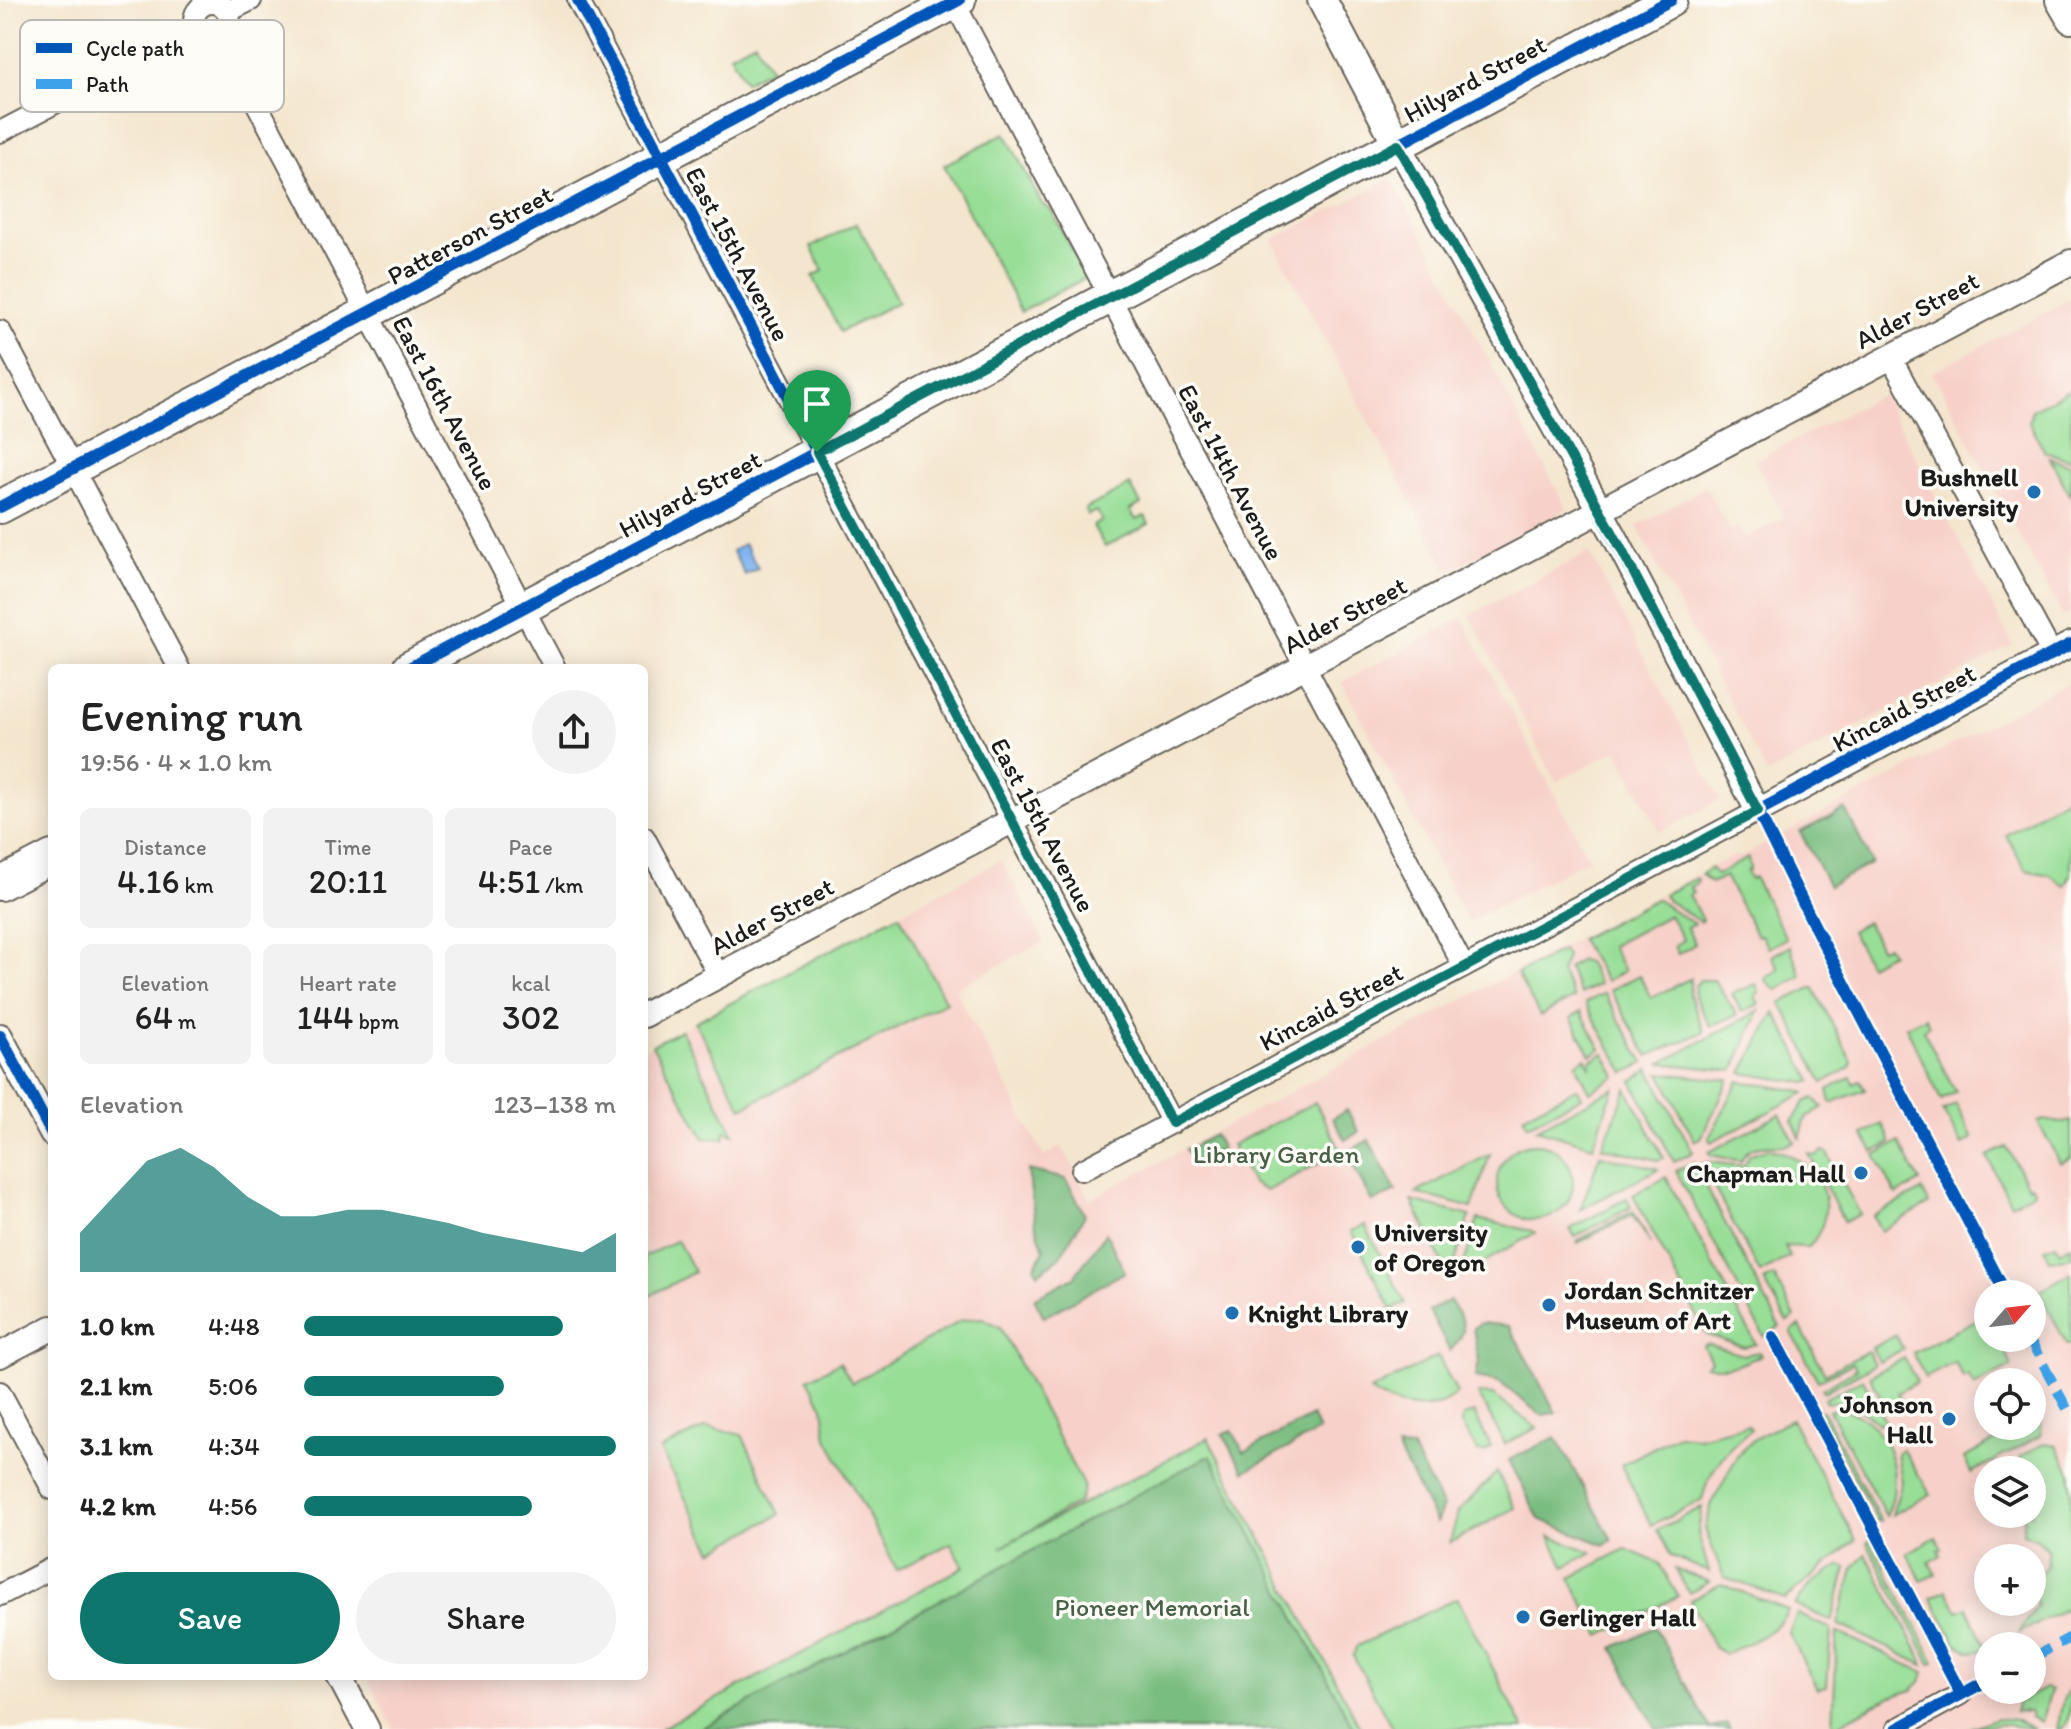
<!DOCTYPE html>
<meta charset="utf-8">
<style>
body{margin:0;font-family:Itim,sans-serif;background:#f2f2f2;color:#222;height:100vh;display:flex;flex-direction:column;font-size:30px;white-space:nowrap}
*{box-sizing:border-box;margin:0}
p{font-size:26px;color:#767676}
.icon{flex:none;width:44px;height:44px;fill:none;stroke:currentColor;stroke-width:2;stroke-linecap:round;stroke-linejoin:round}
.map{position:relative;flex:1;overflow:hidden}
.sheet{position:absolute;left:48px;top:664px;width:600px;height:1016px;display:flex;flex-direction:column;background:#fff;border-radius:12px;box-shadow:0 4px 20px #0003}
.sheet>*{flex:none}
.needle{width:52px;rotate:62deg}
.tools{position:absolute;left:1974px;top:1280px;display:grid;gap:16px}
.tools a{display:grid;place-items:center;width:72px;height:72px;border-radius:50%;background:#fff;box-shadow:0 4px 20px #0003;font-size:40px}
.pin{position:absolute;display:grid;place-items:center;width:68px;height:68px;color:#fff;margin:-82px -34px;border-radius:50% 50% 50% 0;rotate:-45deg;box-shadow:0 0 8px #0007}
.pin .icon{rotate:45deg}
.round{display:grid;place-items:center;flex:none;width:84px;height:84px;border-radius:42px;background:#f2f2f2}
.headline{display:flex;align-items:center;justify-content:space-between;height:136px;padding:0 32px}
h1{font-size:44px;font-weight:600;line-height:60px}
.metrics{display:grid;grid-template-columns:repeat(3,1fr);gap:12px;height:136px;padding:8px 32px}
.metrics div{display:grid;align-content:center;border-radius:12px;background:#f2f2f2;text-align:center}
.metrics b{font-size:34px;font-weight:600}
.metrics small{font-size:22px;font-weight:400}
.metrics p{font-size:22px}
.chart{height:224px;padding:16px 32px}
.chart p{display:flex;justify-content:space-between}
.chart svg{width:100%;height:144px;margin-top:8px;fill:#0f766e;opacity:.7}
.action{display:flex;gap:16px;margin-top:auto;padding:16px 32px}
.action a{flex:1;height:92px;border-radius:48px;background:#0f766e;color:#fff;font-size:32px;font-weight:600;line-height:92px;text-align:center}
.action a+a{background:#f2f2f2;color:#222}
ul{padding:0 32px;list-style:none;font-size:26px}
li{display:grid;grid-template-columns:128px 96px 1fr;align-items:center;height:60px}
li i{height:20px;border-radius:10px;background:#0f766e}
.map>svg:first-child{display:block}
.built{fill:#f7d1c9;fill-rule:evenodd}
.green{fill:#98de97;stroke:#5a7d5a;stroke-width:2}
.forest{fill:#7abd80;stroke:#4b6c4e;stroke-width:2}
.water{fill:#81b5ef;stroke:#4e6886;stroke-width:2}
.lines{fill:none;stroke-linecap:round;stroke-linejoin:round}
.minor-casing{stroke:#68635a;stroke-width:24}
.tertiary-casing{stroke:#68635a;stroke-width:28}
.secondary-casing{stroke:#68635a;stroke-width:32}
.primary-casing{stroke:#68635a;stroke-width:36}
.minor{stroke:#fff;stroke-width:20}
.tertiary{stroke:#fff;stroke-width:24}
.secondary{stroke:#fff;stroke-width:28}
.primary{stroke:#fff;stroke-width:32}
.quiet{stroke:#3da2ea;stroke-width:10;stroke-dasharray:20 10;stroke-linecap:butt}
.cycleway-casing{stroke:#fdfcf7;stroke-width:17}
.cycleway{stroke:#0057b8;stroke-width:12}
.route-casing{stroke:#fff;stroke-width:16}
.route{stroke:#0f766e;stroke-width:10}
.poi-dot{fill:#1f6fb2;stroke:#fdfcf7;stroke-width:3}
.labels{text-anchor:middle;stroke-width:7;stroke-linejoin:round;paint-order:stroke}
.street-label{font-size:26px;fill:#1c1c1c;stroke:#fdfcf7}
.poi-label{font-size:26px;font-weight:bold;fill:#1c1c1c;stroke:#fdfcf7;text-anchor:start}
.park-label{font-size:26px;fill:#476047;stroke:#fdfcf7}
.key{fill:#fdfcf7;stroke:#bab9b5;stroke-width:2}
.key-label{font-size:22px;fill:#1c1c1c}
</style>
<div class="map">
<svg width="2071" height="1729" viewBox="0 0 2071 1729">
<rect width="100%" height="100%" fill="#fdfcf7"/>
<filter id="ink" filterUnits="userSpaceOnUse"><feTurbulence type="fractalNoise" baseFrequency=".0125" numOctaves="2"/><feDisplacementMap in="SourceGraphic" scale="16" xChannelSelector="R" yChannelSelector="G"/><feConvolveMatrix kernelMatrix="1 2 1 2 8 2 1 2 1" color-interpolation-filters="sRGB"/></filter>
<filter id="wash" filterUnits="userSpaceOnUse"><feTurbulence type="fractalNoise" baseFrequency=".006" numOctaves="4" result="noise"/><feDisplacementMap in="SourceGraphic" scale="32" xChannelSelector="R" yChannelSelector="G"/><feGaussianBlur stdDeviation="1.8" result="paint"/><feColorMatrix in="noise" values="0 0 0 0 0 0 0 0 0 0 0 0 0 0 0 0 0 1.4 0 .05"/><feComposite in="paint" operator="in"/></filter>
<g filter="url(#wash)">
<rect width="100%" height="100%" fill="#f4e6ce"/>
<g class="built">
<polygon points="1388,180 1396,185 1567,509 1448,571 1272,240"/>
<polygon points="2071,299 2071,613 2063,617 1932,372"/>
<polygon points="1883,394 2013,645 1767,774 1637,526 1706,487 1729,530 1738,526 1745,538 1784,518 1755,461"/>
<polygon points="1589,552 1720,800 1660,832 1617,750 1556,782 1470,615"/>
<polygon points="1462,618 1589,859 1468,922 1342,682"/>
<path d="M2071 681V1729H1361L1207 1438 660 1729H394L366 1676H644V1049L1001 860 1044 941 955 989 1044 1156 1062 1146 1090 1199 1578 938 1733 856H1743ZM1988 1294H2032V1338H1988ZM1988 1382H2032V1426H1988ZM1988 1470H2032V1514H1988ZM1988 1558H2032V1602H1988ZM1988 1646H2032V1690H1988Z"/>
</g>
<g class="green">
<polygon points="755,41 770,69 745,82 730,54"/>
<polygon points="1005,133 1042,204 1051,210 1087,277 1021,312 944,165"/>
<polygon points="857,223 898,302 840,332 813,276 823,271 811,247"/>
<polygon points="2071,389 2071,460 2045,452 2029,422 2032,410"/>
<polygon points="2050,458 2071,465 2071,497"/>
<polygon points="1130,485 1141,504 1130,510 1136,520 1145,516 1149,524 1105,547 1093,526 1102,521 1096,511 1088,515 1085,509"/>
<polygon points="2071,794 2071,875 2065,886 2050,875 2026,870 2006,835"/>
<polygon points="1748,858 1750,869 1747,872 1751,879 1754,877 1786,938 1768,948 1761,935 1757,936 1725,876 1711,883 1701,874 1711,868 1716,875"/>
<polygon points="1696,878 1698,882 1690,887 1693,893 1689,895 1702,920 1700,922 1667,900 1664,894"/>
<polygon points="1656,899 1694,924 1687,928 1695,944 1678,954 1674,946 1683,940 1669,915 1611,946 1624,971 1606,981 1580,939"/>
<polygon points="899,914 946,1002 742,1108 695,1022"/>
<polygon points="1867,922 1880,948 1887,946 1891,953 1869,965 1851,931"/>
<polygon points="1790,946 1801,976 1776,990 1765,979 1779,969 1772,956"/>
<polygon points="1562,950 1567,957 1561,972 1574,998 1540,1016 1517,974"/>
<polygon points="1580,960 1587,962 1599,984 1580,994 1568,968"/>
<polygon points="1639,975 1651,998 1691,978 1689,994 1704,1032 1648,1056 1610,990"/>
<polygon points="1700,980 1714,980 1737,1015 1710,1026 1694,996 1695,986"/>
<polygon points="1756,984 1759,992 1755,996 1759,1004 1742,1012 1732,994"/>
<polygon points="1813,987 1852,1061 1850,1067 1823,1083 1781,1003"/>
<polygon points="1604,993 1644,1063 1625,1073 1585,1003"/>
<polygon points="1759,1011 1733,1071 1661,1063"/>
<polygon points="1581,1012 1601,1049 1591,1055 1571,1018"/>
<polygon points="1775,1012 1812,1081 1807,1083 1742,1073"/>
<polygon points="1925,1017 1929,1025 1923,1030 1956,1092 1941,1100 1906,1026"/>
<polygon points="681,1030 734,1134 725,1131 724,1139 704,1138 652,1045"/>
<polygon points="1604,1053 1616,1076 1590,1092 1576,1064 1585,1058 1590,1066 1591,1060"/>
<polygon points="1649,1069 1693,1152 1674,1162 1632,1081"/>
<polygon points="1660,1073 1729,1080 1701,1138 1695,1141"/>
<polygon points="1851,1077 1854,1084 1860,1081 1865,1090 1831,1103 1828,1090"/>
<polygon points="1739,1081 1802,1091 1805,1093 1711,1142 1709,1138"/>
<polygon points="1577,1088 1582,1097 1528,1125 1523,1116"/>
<polygon points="1614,1088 1593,1146 1536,1129"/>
<polygon points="1627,1089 1664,1158 1658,1160 1602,1147"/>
<polygon points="1814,1098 1823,1107 1806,1118 1800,1138 1793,1121 1805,1102"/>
<polygon points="1315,1102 1341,1151 1267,1191 1252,1183 1232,1145"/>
<polygon points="1956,1104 1973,1139 1962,1145 1943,1111"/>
<path d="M1780 1114 1795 1142C1777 1152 1751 1135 1741 1161L1711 1155 1709 1152Z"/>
<polygon points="2044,1120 2060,1123 2071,1120 2071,1158 2060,1163 2038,1122"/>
<polygon points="1882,1124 1891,1143 1873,1152 1863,1134"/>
<polygon points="1899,1142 1920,1182 1896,1195 1875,1155"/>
<circle cx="1535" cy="1182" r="38"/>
<polygon points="2007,1147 2028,1186 2031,1185 2035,1191 2011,1204 1987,1156"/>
<path d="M1768 1149C1819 1156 1844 1206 1809 1247L1785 1246 1790 1256 1760 1273 1702 1165 1708 1162 1744 1166 1750 1154Z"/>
<polygon points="1823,1151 1827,1153 1860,1214 1844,1222 1809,1154 1816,1156"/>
<polygon points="1490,1154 1472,1208 1416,1193"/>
<polygon points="1600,1155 1656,1168 1658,1169 1580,1210"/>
<polygon points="1693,1162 1780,1327 1764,1336 1676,1171"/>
<polygon points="1666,1177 1756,1344 1744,1347 1707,1335 1633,1195"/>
<polygon points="1922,1190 1929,1204 1881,1231 1873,1216"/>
<polygon points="1627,1198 1631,1207 1575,1237 1570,1229"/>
<polygon points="1412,1201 1470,1216 1451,1274 1448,1275"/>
<polygon points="1633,1211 1651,1244 1632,1215 1578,1243 1577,1241"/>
<polygon points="1478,1219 1532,1231 1535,1233 1460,1276"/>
<polygon points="1365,1225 1405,1303 1392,1310 1351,1231"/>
<polygon points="677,1240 694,1272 644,1299 644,1257"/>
<polygon points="2056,1244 2060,1252 2071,1246 2071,1257 2050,1260 2045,1249"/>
<polygon points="2071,1273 2071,1344 2067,1345 2039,1291"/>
<polygon points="1774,1276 1795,1317 1787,1322 1764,1281"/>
<polygon points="1985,1315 1988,1338 1998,1338 2012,1366 1974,1386 1968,1375 1963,1378 1955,1362 1925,1378 1913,1353"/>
<polygon points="982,1318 1000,1327 1084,1487 1079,1502 1001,1547 1208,1438 1361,1729 660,1729 964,1567 951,1543 897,1570 827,1438 823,1407 808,1379 840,1362 852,1383 962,1320"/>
<polygon points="1800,1326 1825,1374 1868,1351 1874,1365 1824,1392 1822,1389 1856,1369 1853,1363 1818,1381 1791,1331"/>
<polygon points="1896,1335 1903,1349 1879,1362 1872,1348"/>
<path d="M1707 1344 1743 1355 1759 1352 1761 1355C1741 1365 1728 1370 1706 1365L1711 1361 1703 1346Z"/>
<path d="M1438 1356 1457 1393C1434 1416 1394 1408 1370 1391Z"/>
<polygon points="1904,1358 1917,1382 1897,1393 1901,1400 1886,1408 1870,1376"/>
<path d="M1863 1379 1885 1421 1879 1424C1864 1410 1847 1400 1826 1403L1824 1399Z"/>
<polygon points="1478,1394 1493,1395 1537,1428 1505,1444"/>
<polygon points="2032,1405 2042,1425 2040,1436 1971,1473 1964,1458 1996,1441 1989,1426 2032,1426"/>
<path d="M1829 1410C1884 1403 1908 1476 1886 1516Z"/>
<polygon points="1819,1411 1823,1411 1881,1521 1877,1521"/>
<polygon points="1474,1413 1491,1447 1485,1452 1478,1452 1461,1424 1463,1416"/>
<polygon points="1791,1419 1856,1540 1785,1599 1724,1577 1705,1529 1712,1503 1737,1456 1754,1439"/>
<path d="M1747 1425 1751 1429C1727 1448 1709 1469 1702 1500L1651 1525 1621 1465 1677 1435 1698 1437Z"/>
<polygon points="706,1427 742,1435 780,1514 713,1551 660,1450"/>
<polygon points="2045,1443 2056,1445 2071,1473 2071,1606 2019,1633 2037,1605 2032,1589 2037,1576 2047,1566 2048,1551 2039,1540 2023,1533 2024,1514 2032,1514 2032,1470 2025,1470 2020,1456"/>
<polygon points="1902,1449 1931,1494 1892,1515 1902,1482 1897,1453"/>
<polygon points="1497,1472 1515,1508 1450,1543 1458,1512"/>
<polygon points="1702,1507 1698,1533 1709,1572 1671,1556 1657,1530"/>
<polygon points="1550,1536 1592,1552 1565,1567"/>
<polygon points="1936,1537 1942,1548 1938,1550 1941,1555 1929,1562 1936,1574 1922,1581 1907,1553"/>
<polygon points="1870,1540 1935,1662 1931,1664 1867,1543"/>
<polygon points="1625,1549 1659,1563 1678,1596 1601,1636 1570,1578"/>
<polygon points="1866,1554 1921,1657 1924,1665 1838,1624 1853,1569"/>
<polygon points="1841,1565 1846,1568 1832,1621 1795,1605 1812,1583"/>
<polygon points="1675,1569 1710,1582 1689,1593"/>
<path d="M1721 1584 1788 1610C1776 1634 1749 1642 1725 1654L1714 1647 1690 1600Z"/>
<polygon points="1946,1590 1958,1611 1967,1607 1987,1650 1970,1652 1956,1643 1931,1598"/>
<polygon points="1457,1598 1524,1729 1393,1729 1353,1656 1357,1646"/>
<polygon points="1797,1614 1831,1629 1827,1687 1817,1689 1789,1633"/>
<polygon points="1837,1632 1924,1672 1921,1682 1912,1690 1890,1697 1833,1727"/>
<polygon points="2071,1685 2069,1719 2062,1729 2057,1729 2063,1700"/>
<polygon points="2046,1688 2051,1691 2041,1722 2030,1717 2030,1712 2015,1711 2018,1702"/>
<polygon points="1996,1718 2017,1720 2035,1729 2000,1724 1969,1729"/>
</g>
<g class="forest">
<polygon points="1845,809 1872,863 1829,886 1800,832"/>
<polygon points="1347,1110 1359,1132 1345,1140 1333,1118"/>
<polygon points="1214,1135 1222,1148 1193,1163 1186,1150"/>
<polygon points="1369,1140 1396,1191 1372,1202 1346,1153"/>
<polygon points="1028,1170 1066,1179 1085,1215 1059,1258 1038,1273 1035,1267 1044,1250 1035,1223"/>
<polygon points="1106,1233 1125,1272 1044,1317 1034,1298 1074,1277"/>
<path d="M1450 1300C1464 1325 1471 1328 1450 1351L1429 1311Z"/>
<polygon points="1481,1323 1509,1326 1556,1413 1541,1415 1499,1382 1476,1377 1479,1361 1473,1328"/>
<polygon points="1312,1416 1319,1431 1244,1472 1223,1434 1232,1430 1244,1452"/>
<polygon points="1556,1437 1612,1540 1605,1545 1539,1519 1509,1460"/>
<polygon points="1397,1448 1412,1449 1443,1507 1436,1523"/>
<polygon points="1210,1455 1354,1729 700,1729"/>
<polygon points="1655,1627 1710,1728 1727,1724 1730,1729 1656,1729 1613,1648"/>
</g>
<polygon class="water" points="744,544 758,568 745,575 732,551"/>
</g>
<g filter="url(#ink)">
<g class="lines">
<defs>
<g id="minor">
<polyline points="578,0 1172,1123"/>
<polyline points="953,0 1464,967"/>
<circle cx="212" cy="21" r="18"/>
<polyline points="227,12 251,0"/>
<polyline points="221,36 555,668"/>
<polyline points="0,132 196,29"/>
<polyline points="0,331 179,668"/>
<polyline points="1890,356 2052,654"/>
<polyline points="644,837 719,976"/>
<polyline points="1082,1170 1758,811"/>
<polyline points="0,1392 52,1489"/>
<polyline points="0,1595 52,1568"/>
<polyline points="1897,1729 1961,1694"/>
</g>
<g id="tertiary">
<polyline points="1398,145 1615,537 1758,811 2071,644"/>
<polyline points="644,1015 2071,262"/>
<polyline points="0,1036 52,1134"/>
<polyline points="0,1355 52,1328"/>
<polyline points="339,1676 367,1729"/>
</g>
<g id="secondary">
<polyline points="1322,0 1398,145"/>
<polyline points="2060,0 2071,19"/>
</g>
<g id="primary">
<polyline points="0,507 959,0"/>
<polyline points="409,668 1671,0"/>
<polyline points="0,884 52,857"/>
</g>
</defs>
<use href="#minor" class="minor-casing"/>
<use href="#tertiary" class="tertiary-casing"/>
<use href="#secondary" class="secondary-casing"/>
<use href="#primary" class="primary-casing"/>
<use href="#minor" class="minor"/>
<use href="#tertiary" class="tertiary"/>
<use href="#secondary" class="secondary"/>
<use href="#primary" class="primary"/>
<g class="quiet">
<polyline points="2029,1338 2071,1416"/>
<polyline points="2032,1658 2071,1637"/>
</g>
<defs>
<g id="cycleway">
<polyline points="578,0 1172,1123"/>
<polyline points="0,507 959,0"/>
<polyline points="1600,512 1744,783 1815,927 2006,1294"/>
<polyline points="409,668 1671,0"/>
<polyline points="1758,811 2071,644"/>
<polyline points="0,1036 52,1134"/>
<polyline points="1773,1337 1961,1694"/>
<polyline points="1897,1729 1988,1680"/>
</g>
</defs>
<use href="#cycleway" class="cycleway-casing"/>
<use href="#cycleway" class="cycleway"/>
</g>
</g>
<g class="lines" filter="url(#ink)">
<defs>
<polygon id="route" points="1398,145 1615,537 1758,811 1172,1123 817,452"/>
</defs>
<use href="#route" class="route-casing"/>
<use href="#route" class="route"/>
</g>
<g class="poi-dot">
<circle cx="2034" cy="492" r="8"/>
<circle cx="1861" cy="1173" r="8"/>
<circle cx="1358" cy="1247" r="8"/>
<circle cx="1549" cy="1305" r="8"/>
<circle cx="1232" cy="1313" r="8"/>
<circle cx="1949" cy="1419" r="8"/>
<circle cx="1523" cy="1617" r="8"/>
</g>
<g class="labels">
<g class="street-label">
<text transform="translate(1475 79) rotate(-28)" y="9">Hilyard Street</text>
<text transform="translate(470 235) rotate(-28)" y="9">Patterson Street</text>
<text transform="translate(738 254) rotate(62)" y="9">East 15th Avenue</text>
<text transform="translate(1917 310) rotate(-28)" y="9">Alder Street</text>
<text transform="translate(445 403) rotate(62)" y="9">East 16th Avenue</text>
<text transform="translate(1231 472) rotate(62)" y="9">East 14th Avenue</text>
<text transform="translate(690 494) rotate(-28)" y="9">Hilyard Street</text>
<text transform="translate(1345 615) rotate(-28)" y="9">Alder Street</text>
<text transform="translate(1904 708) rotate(-28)" y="9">Kincaid Street</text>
<text transform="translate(1043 825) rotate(62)" y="9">East 15th Avenue</text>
<text transform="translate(772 916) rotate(-28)" y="9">Alder Street</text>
<text transform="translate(1331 1007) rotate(-28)" y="9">Kincaid Street</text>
</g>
<g class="poi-label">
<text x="2018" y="486" text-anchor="end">Bushnell<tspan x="2018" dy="30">University</tspan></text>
<text x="1845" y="1182" text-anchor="end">Chapman Hall</text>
<text x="1374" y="1241">University<tspan x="1374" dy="30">of Oregon</tspan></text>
<text x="1565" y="1299">Jordan Schnitzer<tspan x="1565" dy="30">Museum of Art</tspan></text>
<text x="1248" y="1322">Knight Library</text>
<text x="1933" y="1413" text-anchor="end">Johnson<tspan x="1933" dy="30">Hall</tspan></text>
<text x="1539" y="1626">Gerlinger Hall</text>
</g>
<g class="park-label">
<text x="1276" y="1163">Library Garden</text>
<text x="1152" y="1616">Pioneer Memorial</text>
</g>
</g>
<rect x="20" y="20" width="264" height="92" rx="12" class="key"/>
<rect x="36" y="43" width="36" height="10" fill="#0057b8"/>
<rect x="36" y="79" width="36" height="10" fill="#3da2ea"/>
<g class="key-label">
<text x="86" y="56">Cycle path</text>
<text x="86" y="92">Path</text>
</g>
</svg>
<div class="tools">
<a><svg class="needle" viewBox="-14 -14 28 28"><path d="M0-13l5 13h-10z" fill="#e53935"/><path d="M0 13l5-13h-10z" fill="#767676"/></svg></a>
<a><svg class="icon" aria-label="locate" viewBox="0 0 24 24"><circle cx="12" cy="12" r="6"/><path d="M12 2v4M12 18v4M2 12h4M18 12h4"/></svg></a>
<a><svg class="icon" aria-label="layers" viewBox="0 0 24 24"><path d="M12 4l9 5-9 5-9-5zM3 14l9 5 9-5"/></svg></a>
<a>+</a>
<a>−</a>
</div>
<div class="pin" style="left:817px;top:452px;background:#1e9e55"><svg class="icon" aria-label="arrive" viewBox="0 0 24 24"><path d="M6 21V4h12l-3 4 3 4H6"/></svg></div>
<section class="sheet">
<div class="headline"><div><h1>Evening run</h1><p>19:56 · 4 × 1.0 km</p></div><a class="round"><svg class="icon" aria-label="share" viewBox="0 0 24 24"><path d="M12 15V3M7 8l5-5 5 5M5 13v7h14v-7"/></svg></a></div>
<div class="metrics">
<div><p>Distance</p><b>4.16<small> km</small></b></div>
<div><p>Time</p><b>20:11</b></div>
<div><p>Pace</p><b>4:51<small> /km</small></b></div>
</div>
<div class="metrics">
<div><p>Elevation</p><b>64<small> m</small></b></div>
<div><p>Heart rate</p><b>144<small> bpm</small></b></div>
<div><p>kcal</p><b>302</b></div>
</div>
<div class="chart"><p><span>Elevation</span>123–138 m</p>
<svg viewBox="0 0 160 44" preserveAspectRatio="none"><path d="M0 44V32L10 21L20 10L30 6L40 12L50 21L60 27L70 27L80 25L90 25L100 27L110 29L120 32L130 34L140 36L150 38L160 32V44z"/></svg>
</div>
<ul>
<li><b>1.0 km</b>4:48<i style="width:83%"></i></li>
<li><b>2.1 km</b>5:06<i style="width:64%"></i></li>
<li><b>3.1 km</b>4:34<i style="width:100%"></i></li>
<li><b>4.2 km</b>4:56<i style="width:73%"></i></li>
</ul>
<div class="action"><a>Save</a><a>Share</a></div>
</section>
</div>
